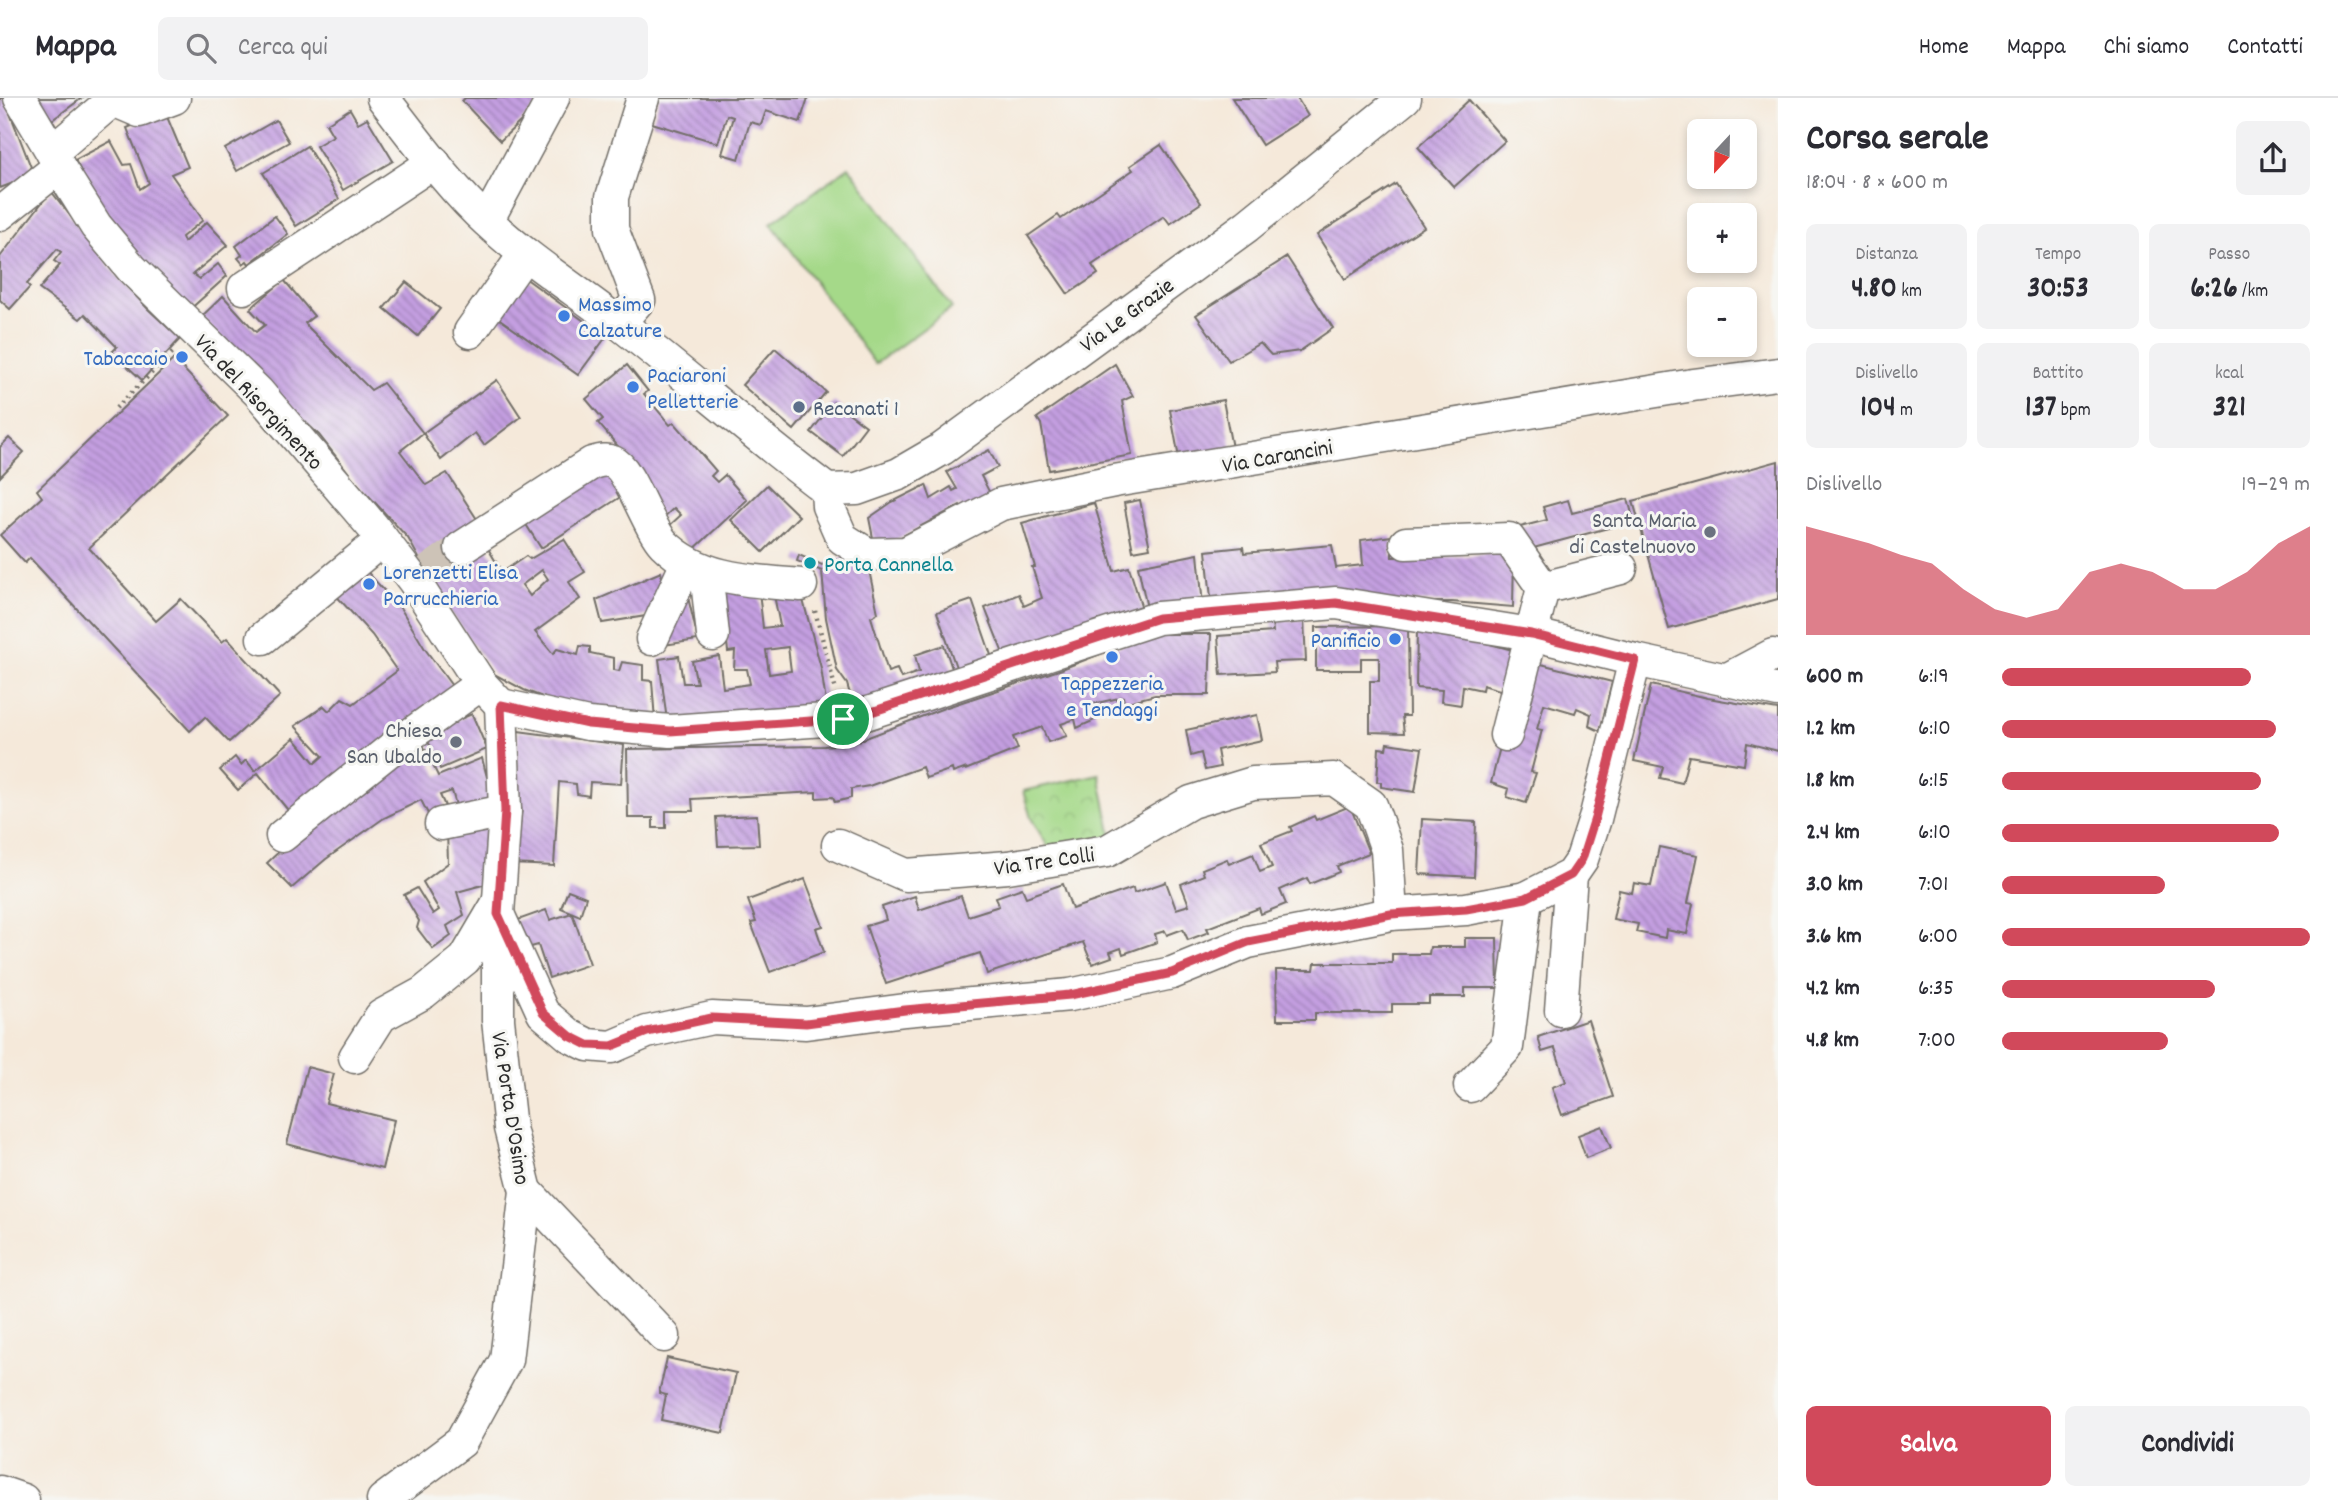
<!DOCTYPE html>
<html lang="it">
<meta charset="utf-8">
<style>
body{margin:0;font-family:Dekko,sans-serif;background:#f2f2f3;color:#2b2b33;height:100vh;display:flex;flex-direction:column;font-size:26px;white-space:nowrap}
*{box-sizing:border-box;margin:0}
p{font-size:23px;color:#7c7c81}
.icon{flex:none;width:38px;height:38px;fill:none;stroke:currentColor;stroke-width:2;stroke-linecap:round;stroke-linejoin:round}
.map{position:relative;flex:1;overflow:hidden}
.panel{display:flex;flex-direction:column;background:#fff;width:560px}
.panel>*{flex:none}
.needle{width:46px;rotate:202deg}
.fabs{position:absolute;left:1687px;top:21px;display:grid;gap:14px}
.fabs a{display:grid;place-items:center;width:70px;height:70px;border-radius:10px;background:#fff;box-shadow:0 4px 10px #0003;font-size:35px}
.pin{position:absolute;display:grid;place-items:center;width:60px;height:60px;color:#fff;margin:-30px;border:4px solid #fff;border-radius:50%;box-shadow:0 2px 7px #0007}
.round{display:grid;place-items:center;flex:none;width:74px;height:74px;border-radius:10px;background:#f2f2f3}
.summary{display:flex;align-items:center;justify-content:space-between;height:119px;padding:0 28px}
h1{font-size:38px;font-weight:800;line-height:52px}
.figures{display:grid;grid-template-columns:repeat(3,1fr);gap:10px;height:119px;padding:7px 28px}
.figures div{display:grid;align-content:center;border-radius:10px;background:#f2f2f3;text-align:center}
.figures b{font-size:30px;font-weight:800}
.figures small{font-size:19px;font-weight:400}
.figures p{font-size:19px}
.chart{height:196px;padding:14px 28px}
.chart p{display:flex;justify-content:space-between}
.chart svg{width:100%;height:126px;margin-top:7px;fill:#d1495b;opacity:.7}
.action{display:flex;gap:14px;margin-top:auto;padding:14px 28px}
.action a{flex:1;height:80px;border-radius:10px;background:#d1495b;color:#fff;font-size:28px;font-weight:800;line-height:80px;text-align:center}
.action a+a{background:#f2f2f3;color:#2b2b33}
ul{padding:0 28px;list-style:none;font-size:23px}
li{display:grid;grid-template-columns:112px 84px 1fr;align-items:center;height:52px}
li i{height:18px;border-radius:9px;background:#d1495b}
header{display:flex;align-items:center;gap:42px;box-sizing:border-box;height:98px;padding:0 35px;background:#fff;border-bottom:2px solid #e1e1e2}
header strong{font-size:33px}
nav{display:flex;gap:38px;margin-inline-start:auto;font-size:24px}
.search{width:490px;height:63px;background:#f2f2f3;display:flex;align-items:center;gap:18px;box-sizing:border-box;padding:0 24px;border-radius:10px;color:#7c7c81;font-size:26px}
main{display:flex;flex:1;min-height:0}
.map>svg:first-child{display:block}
.grass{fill:#a5d989;stroke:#68825a;stroke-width:2}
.park{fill:url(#park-crowns);stroke:#68825a;stroke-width:2}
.building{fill:url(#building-back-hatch);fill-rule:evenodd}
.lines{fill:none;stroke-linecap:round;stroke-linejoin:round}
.minor-tunnel{stroke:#cdc3b7;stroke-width:32;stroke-dasharray:32 16;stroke-linecap:butt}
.minor-casing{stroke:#726e68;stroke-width:35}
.path{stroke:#726e68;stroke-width:4.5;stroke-dasharray:2 5;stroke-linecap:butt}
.minor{stroke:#fff;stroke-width:32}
.route-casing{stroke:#fff;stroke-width:14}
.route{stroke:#d1495b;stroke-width:9}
.shop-dot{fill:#3f7fe0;stroke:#f6f6f2;stroke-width:2.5}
.service-dot{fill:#5c6f8a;stroke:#f6f6f2;stroke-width:2.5}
.worship-dot{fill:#6b7280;stroke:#f6f6f2;stroke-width:2.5}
.culture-dot{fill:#0f9aa8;stroke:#f6f6f2;stroke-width:2.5}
.labels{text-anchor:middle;stroke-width:6;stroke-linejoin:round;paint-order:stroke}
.shop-label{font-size:23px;fill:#366cbe;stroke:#f6f6f2;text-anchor:start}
.street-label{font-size:23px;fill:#2b2b2b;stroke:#f6f6f2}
.service-label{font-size:23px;fill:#4e5e75;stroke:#f6f6f2;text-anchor:start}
.worship-label{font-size:23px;fill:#5b616d;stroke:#f6f6f2;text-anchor:end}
.culture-label{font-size:23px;fill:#0d838f;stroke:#f6f6f2;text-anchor:start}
</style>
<header>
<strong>Mappa</strong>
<div class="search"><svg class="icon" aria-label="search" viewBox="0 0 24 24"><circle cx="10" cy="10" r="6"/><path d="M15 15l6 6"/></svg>Cerca qui</div>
<nav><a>Home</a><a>Mappa</a><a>Chi siamo</a><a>Contatti</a></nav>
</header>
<main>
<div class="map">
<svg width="1778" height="1402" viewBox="0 0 1778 1402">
<defs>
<pattern id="park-crowns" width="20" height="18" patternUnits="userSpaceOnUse" patternTransform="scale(1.75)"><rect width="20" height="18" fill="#a5d989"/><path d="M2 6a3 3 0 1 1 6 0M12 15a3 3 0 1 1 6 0" fill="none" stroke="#8eba76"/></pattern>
<pattern id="building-back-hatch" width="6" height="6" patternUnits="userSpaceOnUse" patternTransform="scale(1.75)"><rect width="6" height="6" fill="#c49fe1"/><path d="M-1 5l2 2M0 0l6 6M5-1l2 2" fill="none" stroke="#9f82b7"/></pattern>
</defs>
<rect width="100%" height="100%" fill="#f6f6f2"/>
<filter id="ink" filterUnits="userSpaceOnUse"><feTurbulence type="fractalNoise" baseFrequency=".0143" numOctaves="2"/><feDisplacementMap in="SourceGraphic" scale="14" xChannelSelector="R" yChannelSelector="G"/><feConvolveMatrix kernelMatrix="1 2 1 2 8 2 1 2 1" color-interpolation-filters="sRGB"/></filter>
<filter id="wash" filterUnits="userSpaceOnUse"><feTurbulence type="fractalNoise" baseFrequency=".00686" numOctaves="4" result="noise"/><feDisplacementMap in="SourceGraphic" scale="28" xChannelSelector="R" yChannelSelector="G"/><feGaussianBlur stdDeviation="1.57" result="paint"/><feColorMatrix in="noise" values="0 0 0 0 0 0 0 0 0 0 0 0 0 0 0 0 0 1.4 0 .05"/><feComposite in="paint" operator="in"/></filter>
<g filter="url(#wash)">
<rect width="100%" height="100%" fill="#f5e9da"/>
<polygon class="grass" points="849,69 952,210 875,266 771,125"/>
<polygon class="park" points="1099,676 1113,744 1051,754 1031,720 1023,693"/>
<g id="blocks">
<g class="building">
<polygon points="0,0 4,0 34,77 0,90"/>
<polygon points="38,0 82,0 52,22"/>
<polygon points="465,0 537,0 541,4 500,43 462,3"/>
<polygon points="660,0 808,0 800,24 766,13 761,27 750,24 739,61 722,56 733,19 727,17 718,45 652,25"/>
<polygon points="1232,0 1297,0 1308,18 1262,47"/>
<polygon points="1469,2 1505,43 1454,89 1418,49"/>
<polygon points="350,11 358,25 367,20 393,63 343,92 316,48 333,38 326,26"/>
<polygon points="165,14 188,69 171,76 203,122 182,139 184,144 207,124 228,147 193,176 200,181 218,166 227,178 188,213 126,144 88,87 75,62 111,43 124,67 131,66 140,91 149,85 127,30"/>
<polygon points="276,22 289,44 237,73 225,51"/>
<polygon points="1161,47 1201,105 1170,126 1164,118 1092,167 1098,176 1068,196 1028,138 1058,117 1061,121 1133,72 1130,68"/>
<polygon points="307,48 339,101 296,128 263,75"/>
<polygon points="1396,86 1424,129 1345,181 1317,137"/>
<polygon points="51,93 117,178 148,211 180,241 142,282 112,254 117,249 85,216 80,221 39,191 60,167 54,163 61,154 57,151 27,186 30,189 10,211 0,202 0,159"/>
<polygon points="275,118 288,136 249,166 247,163 243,166 238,160 242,157 236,148"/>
<polygon points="1287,159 1333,230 1300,253 1271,257 1260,245 1229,263 1196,217"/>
<polygon points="525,180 606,239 578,277 497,219"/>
<path d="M284 182 314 218 305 225 308 229 371 292 383 285 423 335 400 353 426 387 447 375 484 432 483 442 499 469 504 473 526 458 530 461 564 441 585 474 569 484 580 501 535 534 553 556 557 551 578 557 580 548 590 549V555L614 560V572L619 573 622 564 643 567V582L652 583 655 623 593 618 524 592 494 576 442 502 408 440 356 384 319 337 254 275 201 219 223 198 256 234 265 227 250 211ZM542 472 548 481 530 498 522 487Z"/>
<polygon points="406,184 440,211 418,238 384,210"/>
<polygon points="775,250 826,294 794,332 742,287"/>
<polygon points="174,261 228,318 89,450 156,523 181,501 222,544 227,540 280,598 229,644 205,619 190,633 30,460 25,465 0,437 42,399 37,392"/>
<polygon points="1115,266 1133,298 1122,303 1132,357 1049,372 1041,326 1037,320"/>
<polygon points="627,267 648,293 644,296 670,327 674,324 716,373 711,378 717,384 725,377 747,402 692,453 669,428 681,417 674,410 662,421 628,360 598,325 603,321 586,301"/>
<polygon points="497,282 521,319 484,347 475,335 441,362 423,335"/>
<polygon points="1223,302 1232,350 1179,360 1170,312"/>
<polygon points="834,304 866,328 843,358 811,334"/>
<polygon points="9,340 24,354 0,379 0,349"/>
<polygon points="989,352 998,369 981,378 992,399 964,414 960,407 888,446 873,440 869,420 892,404 926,387 931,401 951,389 953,393 957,391 947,374"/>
<polygon points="1778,363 1778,501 1669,531 1633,403"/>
<polygon points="597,375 614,381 622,398 541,450 520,417"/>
<polygon points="767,387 799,418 763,454 731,422"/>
<polygon points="1628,401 1634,423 1526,452 1520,429 1547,422 1543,409 1568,402 1572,415"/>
<polygon points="1140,402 1150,450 1133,453 1124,405"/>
<polygon points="1094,405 1114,473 1129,469 1144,517 1006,563 985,510 1019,496 1024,508 1042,500 1032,469 1035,469 1022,425"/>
<polygon points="1392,438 1392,459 1452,459 1514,454 1513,509 1452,504 1379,504 1212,509 1206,453 1243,449 1244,455 1332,447 1336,470 1363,467 1361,442"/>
<polygon points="862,454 870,477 878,515 871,519 888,574 897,571 901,580 919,574 915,557 944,547 955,579 854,610 847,586 837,572 826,520 822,473 797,463 799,457 822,467"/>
<polygon points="1198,456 1203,508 1148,515 1138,468"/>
<polygon points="361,467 401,511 425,551 452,588 291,716 258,675 238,692 220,672 235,659 241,667 246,662 255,673 294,640 315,665 323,658 295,628 324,608 329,613 342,600 353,606 397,573 372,537 332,493"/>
<polygon points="661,474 664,502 658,516 602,525 596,502"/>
<path d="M722 491 759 493 763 530 780 528 774 497 803 502 821 570 827 611 667 623 659 561 679 558 683 585H697L692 563 719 558 723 590 750 586 747 571H734L735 553 728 554ZM788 549 791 573 769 576 766 552Z"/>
<polygon points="687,495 698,542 657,548"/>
<polygon points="972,502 994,566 959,578 937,514"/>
<polygon points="1304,522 1306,563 1274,564 1275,574 1221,577 1218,538 1273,534 1272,523"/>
<polygon points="1408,528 1409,618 1402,618 1404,635 1370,634 1370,583 1379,583 1379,560 1361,560 1361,572 1316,572 1316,529"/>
<polygon points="1417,531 1471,541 1520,554 1503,593 1483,587 1482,592 1463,588 1461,607 1441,604 1442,592 1416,590"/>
<polygon points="1151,536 1211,536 1209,597 1155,597 1124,605 1123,599 1093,606 1097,621 1077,630 1075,621 1061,626 1067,638 1048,644 1042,629 1013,639 1018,651 965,672 967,670 953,675 952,671 926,680 922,669 869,688 851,691 851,700 835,704 833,699 816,700 816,694 692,701 693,713 666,713 666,730 653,730 653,720 628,720 627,651 824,648 853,645 944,610 1062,571"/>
<polygon points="1533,564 1612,584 1600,633 1589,628 1591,616 1577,610 1575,615 1544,606 1537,631 1542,632 1531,674 1536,675 1526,705 1507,699 1509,691 1491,685 1501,645"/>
<polygon points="1651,587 1708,600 1778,612 1778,653 1747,645 1744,667 1689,658 1682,685 1660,680 1663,669 1634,663"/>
<polygon points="472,616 487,651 440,671 425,636"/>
<polygon points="1257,617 1262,642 1217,652 1220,669 1205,672 1201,655 1191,658 1186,632"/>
<polygon points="518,633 624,647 621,686 590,684 589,698 577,696 576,686 559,684 554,768 512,766"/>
<polygon points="1387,645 1422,650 1415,694 1381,689 1381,684 1377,684 1379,650 1386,651"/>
<polygon points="423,647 438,678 482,660 489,687 489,710 459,718 452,693 440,697 445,708 428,716 421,702 384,720 326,761 292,790 267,765 303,731"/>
<polygon points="1350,708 1369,755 1337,768 1339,774 1310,786 1307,780 1280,792 1286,806 1261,816 1259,810 1207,830 1209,834 1188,842 1183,831 1167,837 1165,833 1155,836 1157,844 1123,856 1121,850 1110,854 1112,859 1092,866 1083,844 987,876 980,855 886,886 866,828 886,822 882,809 915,798 919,812 961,798 968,818 999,808 996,799 1022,790 1026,799 1063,786 1072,811 1133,790 1134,795 1166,784 1176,811 1189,807 1181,786 1204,777 1202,771 1227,761 1229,766 1253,756 1260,774 1272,769 1261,745 1292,733 1290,729 1314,718 1316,722"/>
<polygon points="757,717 759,747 718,748 716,719"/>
<polygon points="491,721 490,785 457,794 464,817 447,828 451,838 433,851 417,830 419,823 404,797 417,790 433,816 439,812 423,784 448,765 447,731"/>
<polygon points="1422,721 1476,724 1474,779 1419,776"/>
<polygon points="1659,749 1698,757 1688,805 1693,806 1687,836 1666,832 1665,840 1636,834 1638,826 1613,821 1619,792 1632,795 1634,785 1651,788"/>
<polygon points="805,781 823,828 816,830 824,854 770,874 751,825 756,824 748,802"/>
<polygon points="568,792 586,799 580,818 561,810"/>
<polygon points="546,812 550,822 572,815 590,866 549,880 538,847 524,851 515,823"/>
<polygon points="1465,840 1497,840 1498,890 1465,890 1465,899 1429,899 1429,906 1392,906 1392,915 1315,915 1315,922 1277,922 1276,872 1314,872 1315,865 1392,865 1392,856 1429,856 1430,849 1465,849"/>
<polygon points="1588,922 1613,999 1562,1017 1552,989 1566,984 1555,950 1542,954 1538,939"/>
<polygon points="307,969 334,976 326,1005 394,1022 382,1071 287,1046"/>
<polygon points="1602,1028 1611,1050 1586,1060 1578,1037"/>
<polygon points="667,1260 736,1275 723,1335 661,1322 666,1297 659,1295"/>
</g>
</g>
</g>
<g filter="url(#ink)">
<use href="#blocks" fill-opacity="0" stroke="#726e68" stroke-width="2"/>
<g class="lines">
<polyline class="minor-tunnel" points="427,474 461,450"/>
<defs>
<g id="minor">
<polyline points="20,0 52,54 59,69 96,128 132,171 258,294 373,429 414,483 481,586 501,607"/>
<path d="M383 0C415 41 451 91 489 125 530 163 576 192 620 226 690 280 756 339 827 392"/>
<polyline points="113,2 139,13 174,0"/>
<polyline points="52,54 115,0"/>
<polyline points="0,116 59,69"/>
<polyline points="487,123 553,0"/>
<polyline points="244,190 434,64"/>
<polyline points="619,225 639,202 612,131 612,99 643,0"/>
<polyline points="470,234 525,156"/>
<polyline points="827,392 828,408 842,440 867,456 906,455 1001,406 1114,383 1693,287 1778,276"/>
<polyline points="827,392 857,391 899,376 942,351 1247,128 1405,0"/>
<polyline points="1406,445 1509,441 1543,490"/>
<path d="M461 450 592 365C600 363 606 361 613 364 630 371 647 428 664 446 700 482 752 483 801 487"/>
<polyline points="706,474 713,537"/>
<polyline points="263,540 382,442"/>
<polyline points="652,541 687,465"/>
<polyline points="1726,582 1773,557"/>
<polyline points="501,607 588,626 670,633 853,620 1158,520 1336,505 1531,536 1635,562 1778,593"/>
<polyline points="1506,637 1543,490 1621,470"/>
<polyline points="441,726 505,713"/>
<polyline points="282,738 396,647 481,586"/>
<polyline points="838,747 906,777 1008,769 1107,753 1191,704 1253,685 1334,681 1371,707 1387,752 1391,816"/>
<polyline points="498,816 543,915 570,938 588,947 612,949 647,934 712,920 806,925 905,912 1070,897 1172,875 1248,844 1391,816 1466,811 1526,800 1571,777 1582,761 1595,721 1635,562"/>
<polyline points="1561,912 1571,777"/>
<polyline points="355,959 381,918 423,895 465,861 498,805"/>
<polyline points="1470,988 1507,949 1526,800"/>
<polyline points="526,1093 664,1238"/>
<polyline points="0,1394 23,1402"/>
<polyline points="383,1402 461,1344 506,1262 526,1093 510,1030 498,922 498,816 505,713 501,607"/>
</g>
</defs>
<use href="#minor" class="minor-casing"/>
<g class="path">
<polyline points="116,310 174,253"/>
<polyline points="815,513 836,593"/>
</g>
<use href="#minor" class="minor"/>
</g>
</g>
<g class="lines" filter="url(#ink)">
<defs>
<polygon id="route" points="1336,505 1531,536 1635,562 1595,720 1582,761 1571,777 1526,800 1466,811 1391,816 1248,844 1172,875 1070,897 905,912 806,925 712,920 647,934 612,948 588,947 570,938 543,915 498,816 505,713 501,607 588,626 670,633 853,620 1158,520"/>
</defs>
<use href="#route" class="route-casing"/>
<use href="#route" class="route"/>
</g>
<g class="shop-dot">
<circle cx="564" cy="218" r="7"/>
<circle cx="182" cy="259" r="7"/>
<circle cx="633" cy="289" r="7"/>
<circle cx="369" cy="486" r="7"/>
<circle cx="1395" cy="541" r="7"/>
<circle cx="1112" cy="559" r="7"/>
</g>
<circle class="service-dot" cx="799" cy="309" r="7"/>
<g class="worship-dot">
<circle cx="1710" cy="434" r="7"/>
<circle cx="456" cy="644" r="7"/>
</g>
<circle class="culture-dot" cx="810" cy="465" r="7"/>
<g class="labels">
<g class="shop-label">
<text x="578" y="213">Massimo<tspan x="578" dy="26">Calzature</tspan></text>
<text x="168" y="267" text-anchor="end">Tabaccaio</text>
<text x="647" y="284">Paciaroni<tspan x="647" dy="26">Pelletterie</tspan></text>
<text x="383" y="481">Lorenzetti Elisa<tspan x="383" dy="26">Parrucchieria</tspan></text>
<text x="1381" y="549" text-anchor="end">Panificio</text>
<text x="1112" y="592" text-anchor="middle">Tappezzeria<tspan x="1112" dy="26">e Tendaggi</tspan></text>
</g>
<g class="street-label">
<text transform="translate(1126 216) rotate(-36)" y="8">Via Le Grazie</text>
<text transform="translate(260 303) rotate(47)" y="8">Via del Risorgimento</text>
<text transform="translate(1277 357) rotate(-10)" y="8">Via Carancini</text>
<text transform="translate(1044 762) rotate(-8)" y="8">Via Tre Colli</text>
<text transform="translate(512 1010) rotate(81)" y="8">Via Porta D'Osimo</text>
</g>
<g class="service-label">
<text x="813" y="317">Recanati 1</text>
</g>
<g class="worship-label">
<text x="1696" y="429">Santa Maria<tspan x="1696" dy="26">di Castelnuovo</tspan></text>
<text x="442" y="639">Chiesa<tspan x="442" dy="26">San Ubaldo</tspan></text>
</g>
<g class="culture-label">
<text x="824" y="473">Porta Cannella</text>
</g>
</g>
</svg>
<div class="fabs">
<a><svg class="needle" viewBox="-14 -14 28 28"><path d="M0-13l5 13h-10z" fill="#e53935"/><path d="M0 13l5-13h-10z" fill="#7c7c81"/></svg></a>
<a>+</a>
<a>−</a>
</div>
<div class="pin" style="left:843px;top:621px;background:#1e9e55"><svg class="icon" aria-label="arrive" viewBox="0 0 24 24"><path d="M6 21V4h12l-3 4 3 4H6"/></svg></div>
</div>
<section class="panel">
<div class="summary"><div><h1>Corsa serale</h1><p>18:04 · 8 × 600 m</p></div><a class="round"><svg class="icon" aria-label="share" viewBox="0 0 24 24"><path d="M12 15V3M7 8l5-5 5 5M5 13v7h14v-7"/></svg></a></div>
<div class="figures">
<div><p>Distanza</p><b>4.80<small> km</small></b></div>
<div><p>Tempo</p><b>30:53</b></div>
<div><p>Passo</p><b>6:26<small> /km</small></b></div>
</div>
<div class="figures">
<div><p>Dislivello</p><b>104<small> m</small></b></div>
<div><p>Battito</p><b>137<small> bpm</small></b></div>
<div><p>kcal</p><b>321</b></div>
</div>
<div class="chart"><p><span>Dislivello</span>19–29 m</p>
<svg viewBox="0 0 160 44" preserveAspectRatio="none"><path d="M0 44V6L10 9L20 12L30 16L40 19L50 28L60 35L70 38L80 35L90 22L100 19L110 22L120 28L130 28L140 22L150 12L160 6V44z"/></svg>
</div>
<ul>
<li><b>600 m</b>6:19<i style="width:81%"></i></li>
<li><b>1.2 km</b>6:10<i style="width:89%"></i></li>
<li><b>1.8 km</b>6:15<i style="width:84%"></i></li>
<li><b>2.4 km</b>6:10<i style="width:90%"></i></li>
<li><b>3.0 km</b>7:01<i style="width:53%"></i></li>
<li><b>3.6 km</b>6:00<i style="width:100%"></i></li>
<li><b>4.2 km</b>6:35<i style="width:69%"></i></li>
<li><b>4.8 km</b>7:00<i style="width:54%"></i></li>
</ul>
<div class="action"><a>Salva</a><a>Condividi</a></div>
</section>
</main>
